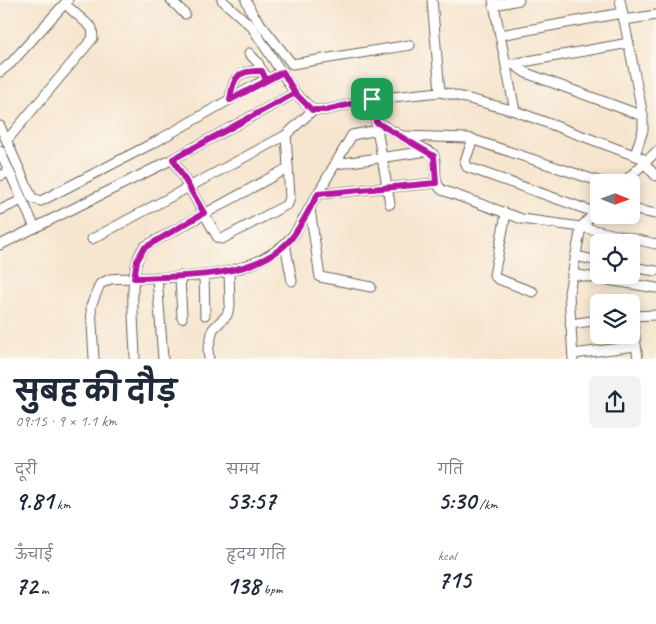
<!DOCTYPE html>
<html lang="hi">
<meta charset="utf-8">
<style>
body{margin:0;font-family:Caveat,"Playpen Sans Deva",sans-serif;background:#f2f2f3;color:#1f2937;height:100vh;display:flex;flex-direction:column;font-size:19px;white-space:nowrap}
*{box-sizing:border-box;margin:0}
p{font-size:16px;color:#747a83}
.icon{flex:none;width:28px;height:28px;fill:none;stroke:currentColor;stroke-width:2;stroke-linecap:round;stroke-linejoin:round}
.map{position:relative;height:359px;overflow:hidden}
.sheet{display:flex;flex-direction:column;background:#fff;flex:1}
.sheet>*{flex:none}
.needle{width:32px;rotate:91deg}
.tools{position:absolute;left:590px;top:174px;display:grid;gap:10px}
.tools a{display:grid;place-items:center;width:50px;height:50px;border-radius:8px;background:#fff;box-shadow:0 2px 12px #0003;font-size:25px}
.pin{position:absolute;display:grid;place-items:center;width:42px;height:42px;color:#fff;margin:-21px;border-radius:10px;box-shadow:0 2px 8px #0006}
.round{display:grid;place-items:center;flex:none;width:52px;height:52px;border-radius:8px;background:#f2f2f3}
.overview{display:flex;align-items:center;justify-content:space-between;height:85px;padding:0 15px}
h1{font-size:28px;font-weight:700;line-height:38px}
.stats{display:grid;grid-template-columns:repeat(3,1fr);gap:8px;height:85px;padding:5px 15px}
.stats div{display:grid;align-content:center}
.stats b{font-size:25px;font-weight:700}
.stats small{font-size:14px;font-weight:400}
.stats p{font-size:14px}
.map>svg:first-child{display:block}
.lines{fill:none;stroke-linecap:round;stroke-linejoin:round}
.minor-casing{stroke:#68625b;stroke-width:11}
.minor{stroke:#fff;stroke-width:9}
.route-casing{stroke:#fff;stroke-width:10}
.route{stroke:#b5179e;stroke-width:6}
</style>
<div class="map">
<svg width="656" height="359" viewBox="0 0 656 359">
<rect width="100%" height="100%" fill="#fbf7ec"/>
<filter id="ink" filterUnits="userSpaceOnUse"><feTurbulence type="fractalNoise" baseFrequency=".02" numOctaves="2"/><feDisplacementMap in="SourceGraphic" scale="10" xChannelSelector="R" yChannelSelector="G"/><feConvolveMatrix kernelMatrix="1 2 1 2 8 2 1 2 1" color-interpolation-filters="sRGB"/></filter>
<filter id="wash" filterUnits="userSpaceOnUse"><feTurbulence type="fractalNoise" baseFrequency=".0096" numOctaves="4" result="noise"/><feDisplacementMap in="SourceGraphic" scale="20" xChannelSelector="R" yChannelSelector="G"/><feGaussianBlur stdDeviation="1.12" result="paint"/><feColorMatrix in="noise" values="0 0 0 0 0 0 0 0 0 0 0 0 0 0 0 0 0 1.4 0 .05"/><feComposite in="paint" operator="in"/></filter>
<g filter="url(#wash)">
<rect width="100%" height="100%" fill="#f6e5cf"/>
</g>
<g filter="url(#ink)">
<g class="lines">
<defs>
<g id="minor">
<polyline points="171,0 185,14"/>
<polyline points="222,0 252,27 295,93 313,110 326,110 372,99 440,92 450,94 515,111 647,160"/>
<polyline points="246,0 252,13 292,64 410,45"/>
<polyline points="432,0 440,92"/>
<polyline points="493,0 515,111"/>
<polyline points="620,0 643,116 643,130 635,155"/>
<polyline points="494,5 519,0"/>
<polyline points="624,20 656,15"/>
<polyline points="500,35 622,13"/>
<polyline points="249,53 258,63 264,75"/>
<polyline points="513,64 526,73 643,116"/>
<polyline points="506,65 629,43"/>
<polyline points="0,72 11,63 68,0"/>
<polyline points="372,99 390,204"/>
<path d="M230 100C233 76 238 70 262 71"/>
<path d="M377 122 433 154C439 165 431 181 442 190L522 219 581 227 656 244"/>
<polyline points="0,126 32,198 41,201 157,141 257,84 283,72"/>
<polyline points="402,136 468,138 601,182"/>
<polyline points="473,139 465,161 467,167 594,212"/>
<polyline points="7,140 93,38 92,28 65,4"/>
<polyline points="0,151 35,228"/>
<polyline points="173,159 218,238 222,239 288,204 290,197 286,135"/>
<polyline points="644,163 656,176"/>
<polyline points="336,164 428,151"/>
<polyline points="0,176 9,172"/>
<polyline points="624,182 656,152"/>
<polyline points="318,194 436,183"/>
<polyline points="310,209 320,277 371,287"/>
<polyline points="631,209 656,214"/>
<polyline points="0,210 22,200"/>
<polyline points="506,214 494,275 498,279 533,292"/>
<polyline points="92,239 286,135 313,110"/>
<polyline points="285,244 292,281"/>
<polyline points="0,245 173,159 295,93"/>
<polyline points="575,256 599,261"/>
<polyline points="631,267 656,271"/>
<polyline points="572,274 656,288"/>
<polyline points="204,275 205,315"/>
<polyline points="180,276 182,318"/>
<polyline points="157,277 163,359"/>
<polyline points="631,316 656,315"/>
<polyline points="632,316 638,359"/>
<polyline points="570,324 599,320"/>
<polyline points="573,354 636,346"/>
<path d="M94 359 91 306 100 284 110 279C171 275 252 286 295 233L352 135 378 130"/>
<path d="M135 359C135 330 126 271 144 247L288 168"/>
<polyline points="209,359 208,351 213,329 227,315 230,305 229,272"/>
<polyline points="573,359 569,293 581,227 599,208"/>
</g>
</defs>
<use href="#minor" class="minor-casing"/>
<use href="#minor" class="minor"/>
</g>
</g>
<g class="lines" filter="url(#ink)">
<defs>
<path id="route" d="M372 99 326 110H312L295 93 283 72 230 100C233 76 238 70 262 71L266 80 283 72 295 93 173 159 204 213 144 248 137 261 134 278C182 276 255 279 290 240 301 227 309 209 318 194L436 183 434 156 376 122 372 99"/>
</defs>
<use href="#route" class="route-casing"/>
<use href="#route" class="route"/>
</g>
</svg>
<div class="tools">
<a><svg class="needle" viewBox="-14 -14 28 28"><path d="M0-13l5 13h-10z" fill="#e53935"/><path d="M0 13l5-13h-10z" fill="#747a83"/></svg></a>
<a><svg class="icon" aria-label="locate" viewBox="0 0 24 24"><circle cx="12" cy="12" r="6"/><path d="M12 2v4M12 18v4M2 12h4M18 12h4"/></svg></a>
<a><svg class="icon" aria-label="layers" viewBox="0 0 24 24"><path d="M12 4l9 5-9 5-9-5zM3 14l9 5 9-5"/></svg></a>
</div>
<div class="pin" style="left:372px;top:99px;background:#1e9e55"><svg class="icon" aria-label="arrive" viewBox="0 0 24 24"><path d="M6 21V4h12l-3 4 3 4H6"/></svg></div>
</div>
<section class="sheet">
<div class="overview"><div><h1>सुबह की दौड़</h1><p>09:15 · 9 × 1.1 km</p></div><a class="round"><svg class="icon" aria-label="share" viewBox="0 0 24 24"><path d="M12 15V3M7 8l5-5 5 5M5 13v7h14v-7"/></svg></a></div>
<div class="stats">
<div><p>दूरी</p><b>9.81<small> km</small></b></div>
<div><p>समय</p><b>53:57</b></div>
<div><p>गति</p><b>5:30<small> /km</small></b></div>
</div>
<div class="stats">
<div><p>ऊँचाई</p><b>72<small> m</small></b></div>
<div><p>हृदय गति</p><b>138<small> bpm</small></b></div>
<div><p>kcal</p><b>715</b></div>
</div>
</section>
